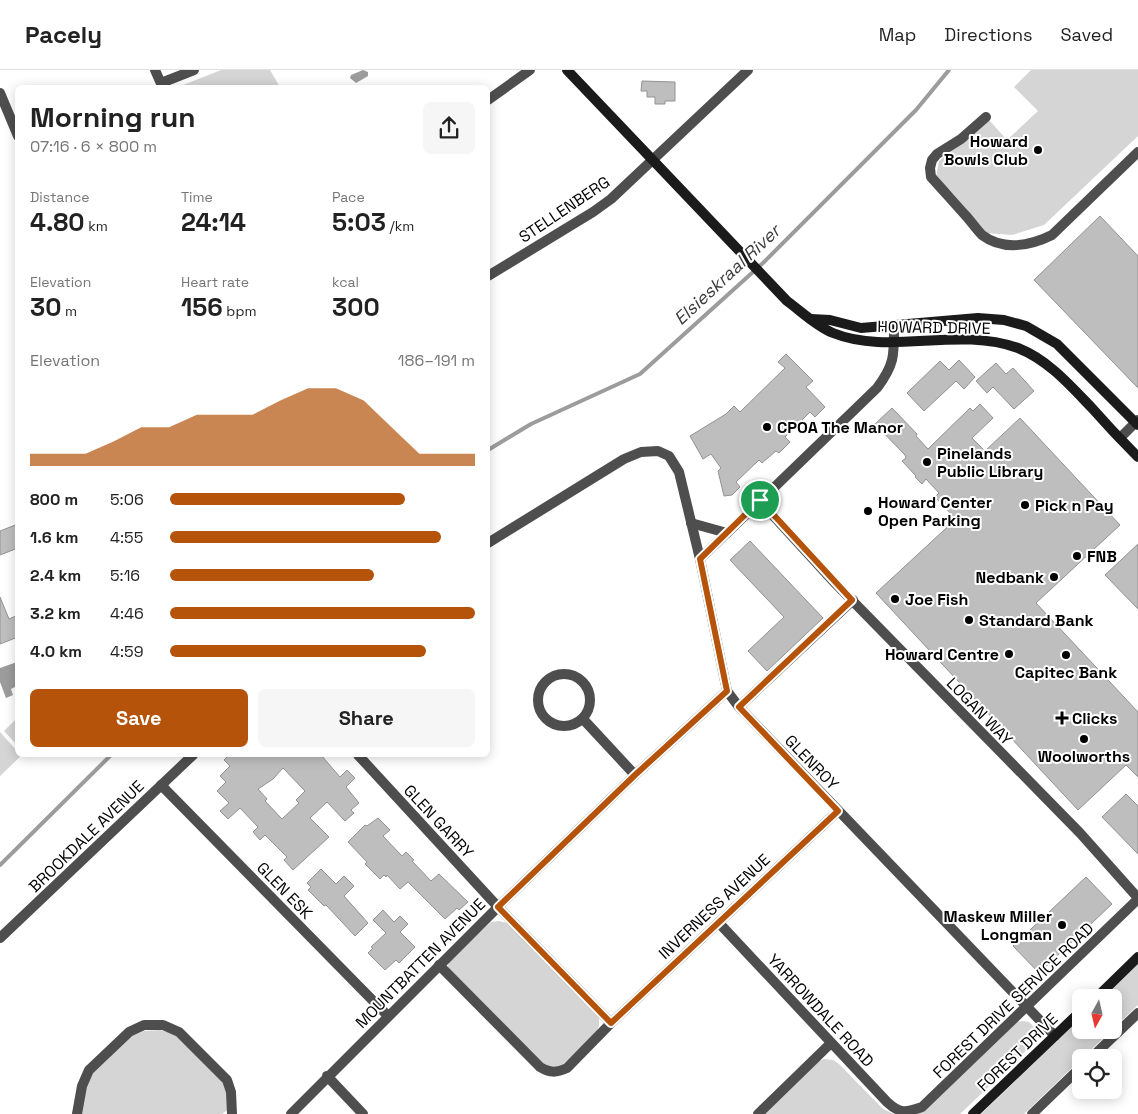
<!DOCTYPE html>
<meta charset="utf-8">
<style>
body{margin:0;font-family:"Space Grotesk",sans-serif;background:#f6f6f6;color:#222;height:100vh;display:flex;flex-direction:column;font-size:19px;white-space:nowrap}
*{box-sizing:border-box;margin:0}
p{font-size:16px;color:#767676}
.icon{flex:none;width:28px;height:28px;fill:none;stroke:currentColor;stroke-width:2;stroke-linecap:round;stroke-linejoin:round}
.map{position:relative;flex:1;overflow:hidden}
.sheet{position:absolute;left:15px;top:15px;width:475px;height:672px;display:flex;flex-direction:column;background:#fff;border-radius:8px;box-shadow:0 2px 12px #0003}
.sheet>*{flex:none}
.needle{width:32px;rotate:188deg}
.fabs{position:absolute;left:1072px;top:919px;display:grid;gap:10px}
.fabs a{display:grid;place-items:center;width:50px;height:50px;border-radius:8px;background:#fff;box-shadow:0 2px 12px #0003;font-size:25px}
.pin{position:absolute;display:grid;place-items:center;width:42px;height:42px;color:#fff;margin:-21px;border:2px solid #fff;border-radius:50%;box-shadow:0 1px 5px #0007}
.round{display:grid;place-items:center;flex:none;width:52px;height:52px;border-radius:8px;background:#f6f6f6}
.head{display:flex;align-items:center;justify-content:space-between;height:85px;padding:0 15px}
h1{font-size:28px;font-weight:800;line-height:38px}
.metrics{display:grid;grid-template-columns:repeat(3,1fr);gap:8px;height:85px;padding:5px 15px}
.metrics div{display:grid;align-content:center}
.metrics b{font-size:25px;font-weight:800}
.metrics small{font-size:14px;font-weight:400}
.metrics p{font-size:14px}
.chart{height:140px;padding:10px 15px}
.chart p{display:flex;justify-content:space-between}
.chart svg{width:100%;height:90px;margin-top:5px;fill:#b45309;opacity:.7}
.button{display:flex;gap:10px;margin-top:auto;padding:10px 15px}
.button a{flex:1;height:58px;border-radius:8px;background:#b45309;color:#fff;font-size:20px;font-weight:800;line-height:58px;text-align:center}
.button a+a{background:#f6f6f6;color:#222}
ul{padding:0 15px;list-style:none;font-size:16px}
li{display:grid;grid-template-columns:80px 60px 1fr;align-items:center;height:38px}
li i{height:12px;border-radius:6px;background:#b45309}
header{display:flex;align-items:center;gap:30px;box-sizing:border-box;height:70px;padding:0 25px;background:#fff;border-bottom:1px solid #e0e0e0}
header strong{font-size:24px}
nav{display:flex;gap:28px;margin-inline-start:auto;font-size:18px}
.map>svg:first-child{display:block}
.green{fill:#d5d5d5}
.water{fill:#9c9c9c}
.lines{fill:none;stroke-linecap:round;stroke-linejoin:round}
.stream{stroke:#9c9c9c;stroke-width:4}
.building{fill:#bebebe;stroke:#929292;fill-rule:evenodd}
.street{stroke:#4e4e4e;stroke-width:10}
.secondary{stroke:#1b1b1b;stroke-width:10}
.route-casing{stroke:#fff;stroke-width:10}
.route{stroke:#b45309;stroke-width:6}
.poi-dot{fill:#000;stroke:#fff;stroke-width:2}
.labels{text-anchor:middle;stroke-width:4;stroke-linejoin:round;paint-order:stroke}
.poi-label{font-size:16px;font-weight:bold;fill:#000;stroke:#fff;text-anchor:start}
.street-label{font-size:16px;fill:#000;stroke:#fff}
.water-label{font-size:18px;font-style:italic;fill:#3d3d3d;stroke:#fff}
</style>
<header>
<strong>Pacely</strong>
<nav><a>Map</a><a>Directions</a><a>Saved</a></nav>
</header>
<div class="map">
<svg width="1138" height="1044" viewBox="0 0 1138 1044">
<rect width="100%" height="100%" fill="#fff"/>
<g class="green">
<polygon points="221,0 270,0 280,17 178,17"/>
<polygon points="1031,0 1138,0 1138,66 1044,155 1012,165 986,163 936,107 939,91 989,50 1007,70 1038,41 1014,17"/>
<polygon points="17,648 17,675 4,661"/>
<polygon points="0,662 17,681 18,685 22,685 0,706"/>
<polygon points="499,851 507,853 599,948 599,956 596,963 560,997 552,997 542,995 449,901 448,896 449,890 491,852"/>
<polygon points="1138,894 1138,935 1114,958 1114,928 1103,928"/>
<polygon points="1081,948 1081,960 1112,960 1083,987 1081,988 1081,989 1024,1044 981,1044"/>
<polygon points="1023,951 1029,952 1036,959 1036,967 1033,974 960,1044 916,1044 1017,952"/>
<polygon points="160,960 174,964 225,1012 229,1039 222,1044 80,1044 81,1031 91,1003 130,967 144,961"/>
<polygon points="824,989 833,990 839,994 883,1039 894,1044 761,1044 816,992"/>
</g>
<g class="water">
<polygon points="363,0 368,2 368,6 356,13 350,8 351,5"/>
<polygon points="17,592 17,616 11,619 13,625 6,628 0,612 0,598"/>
</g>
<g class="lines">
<g class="stream">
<polyline points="488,380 531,354 640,304 763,193 916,40 949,0"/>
<polyline points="0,795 111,685"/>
</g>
</g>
<g class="building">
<polygon points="642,11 675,12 675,31 665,31 665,34 655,34 655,27 647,27 647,21 641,21"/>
<polygon points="1100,146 1138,186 1138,318 1034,210"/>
<polygon points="786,284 813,311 806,317 825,337 815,347 810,342 785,367 790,372 779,383 776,381 762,393 759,390 736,412 740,417 732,425 724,426 718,401 721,398 711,384 703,389 690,366 726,344 734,336 740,342 785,298 778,292"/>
<polygon points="959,290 975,307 964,319 956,311 924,341 907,323 940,291 949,300"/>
<polygon points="996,293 1006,304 1013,298 1034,321 1014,339 993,317 987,323 976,311"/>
<polygon points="980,334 993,348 972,368 985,381 1020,348 1120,455 1036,533 1138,642 1138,707 1126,695 1078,740 876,523 956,449 935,427 939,423 926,409 922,414 915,407 916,406 902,391 906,388 905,385 875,354 892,338 917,364 916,366 928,379 970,338 973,341"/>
<polygon points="18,454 18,478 0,485 0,461"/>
<polygon points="750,471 823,548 767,601 748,581 784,547 730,490"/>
<polygon points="1138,474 1138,539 1105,505"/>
<polygon points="0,527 9,549 18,545 18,567 0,574"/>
<path d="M229 685H321L340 707 347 700 355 708 346 717 359 733 351 740 354 743 345 751 327 732 310 748 329 767 293 800 284 790 287 787 265 765 260 770 253 762 258 757 240 738 228 749 220 741 229 733 217 721 226 712 220 706 230 696 224 690ZM283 698 305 721 296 730 299 733 282 749 265 731 267 729 258 719 273 709Z"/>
<polygon points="1126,724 1138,736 1138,784 1102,747"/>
<polygon points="378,748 390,760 383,766 402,786 406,782 414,790 412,791 431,811 439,804 468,832 459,840 457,838 445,849 408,812 400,819 387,805 386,807 384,805 380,809 365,794 367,792 348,772 365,755 367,756"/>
<polygon points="321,799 336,814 344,806 354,816 344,826 368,853 355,866 326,835 324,836 308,820 311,817 307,813"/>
<polygon points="1086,807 1112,834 1039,903 1013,876"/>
<polygon points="383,840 394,852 400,846 408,854 400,862 415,877 399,893 396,890 385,900 368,883 373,878 371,877 386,863 373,850"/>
</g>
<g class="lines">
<g class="street">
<polyline points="155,0 163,18"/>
<polyline points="161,13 194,0"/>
<polyline points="0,23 18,66"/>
<polyline points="488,30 530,0"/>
<path d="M986 47 961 69 937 84 932 90 930 98 931 107C943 120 955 134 967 147 972 153 977 160 982 165 1003 181 1030 176 1052 165L1138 82"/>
<polyline points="488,206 593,142 611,129 748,0"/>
<polyline points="1120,368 1138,350"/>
<polyline points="759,430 835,513 1080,763 1138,828"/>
<polyline points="691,453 727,463"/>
<polyline points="488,473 624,389 641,382 658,381 669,386 679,402 700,489 727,621 739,637 1055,966"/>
<path d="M700 489 877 318C895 294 894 285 894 256"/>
<circle cx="564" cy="630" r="26"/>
<polyline points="739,637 853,530"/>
<polyline points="583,649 635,705"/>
<polyline points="358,685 498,837 611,953"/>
<polyline points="161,715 388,946"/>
<path d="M719 853 887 1032C900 1044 905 1043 922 1037L1138 829"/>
<polyline points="0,868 193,685"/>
<path d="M439 895 540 997C550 1003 556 1003 567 998L611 953 838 741"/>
<polyline points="1091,988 1138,943"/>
<polyline points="327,1006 363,1044"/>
<polyline points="77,1044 82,1016 89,1000 129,962 144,955 163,955 179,962 227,1010 231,1022 232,1044"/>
<polyline points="291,1044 498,837 635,705 727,621"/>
<polyline points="758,1044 831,973"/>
<polyline points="1032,1044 1081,997"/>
</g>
<g class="secondary">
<path d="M567 0 787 231C802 242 816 256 833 263 890 286 957 256 1018 278 1048 290 1069 314 1091 337 1106 354 1122 371 1138 387"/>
<polyline points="811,249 830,250 861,258 978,248 1004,250 1026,256 1057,274 1138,355"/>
<polyline points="1096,928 1138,887"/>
<polyline points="973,1044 1081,941"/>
</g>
</g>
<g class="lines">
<defs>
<polygon id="route" points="760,430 852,530 739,637 838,741 611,953 498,837 635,705 727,621 700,489"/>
</defs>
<use href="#route" class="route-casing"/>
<use href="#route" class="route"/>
</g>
<g class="poi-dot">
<circle cx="1038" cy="80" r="5"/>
<circle cx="767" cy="357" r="5"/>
<circle cx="927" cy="392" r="5"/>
<circle cx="1025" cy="435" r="5"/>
<circle cx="868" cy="441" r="5"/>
<circle cx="1077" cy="486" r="5"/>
<circle cx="1054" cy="507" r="5"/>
<circle cx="895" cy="529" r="5"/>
<circle cx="969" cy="550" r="5"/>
<circle cx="1009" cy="584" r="5"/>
<circle cx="1066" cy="585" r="5"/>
<path d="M1059.5 640.5h5v5h5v5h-5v5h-5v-5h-5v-5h5z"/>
<circle cx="1084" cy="669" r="5"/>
<circle cx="1062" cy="855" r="5"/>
</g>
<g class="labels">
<g class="poi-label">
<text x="1028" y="77" text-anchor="end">Howard<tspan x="1028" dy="18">Bowls Club</tspan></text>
<text x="777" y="363">CPOA The Manor</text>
<text x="937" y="389">Pinelands<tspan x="937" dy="18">Public Library</tspan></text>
<text x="878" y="438">Howard Center<tspan x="878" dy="18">Open Parking</tspan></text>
<text x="1035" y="441">Pick n Pay</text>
<text x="1087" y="492">FNB</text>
<text x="1044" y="513" text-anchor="end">Nedbank</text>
<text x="905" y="535">Joe Fish</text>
<text x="979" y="556">Standard Bank</text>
<text x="999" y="590" text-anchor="end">Howard Centre</text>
<text x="1066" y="608" text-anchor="middle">Capitec Bank</text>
<text x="1072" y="654">Clicks</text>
<text x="1084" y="692" text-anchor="middle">Woolworths</text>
<text x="1052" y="852" text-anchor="end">Maskew Miller<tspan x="1052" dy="18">Longman</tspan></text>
</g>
<g class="street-label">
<text transform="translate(564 139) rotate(-34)" y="6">STELLENBERG</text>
<text transform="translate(934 257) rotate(1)" y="6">HOWARD DRIVE</text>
<text transform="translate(980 641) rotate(46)" y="6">LOGAN WAY</text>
<text transform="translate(812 692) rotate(46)" y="6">GLENROY</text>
<text transform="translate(439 751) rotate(47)" y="6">GLEN GARRY</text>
<text transform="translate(86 766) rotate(-44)" y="6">BROOKDALE AVENUE</text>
<text transform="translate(285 820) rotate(46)" y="6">GLEN ESK</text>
<text transform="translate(714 836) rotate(-43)" y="6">INVERNESS AVENUE</text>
<text transform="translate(420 893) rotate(-45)" y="6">MOUNTBATTEN AVENUE</text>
<text transform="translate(1013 930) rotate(-44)" y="6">FOREST DRIVE SERVICE ROAD</text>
<text transform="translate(821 940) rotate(47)" y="6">YARROWDALE ROAD</text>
<text transform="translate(1017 982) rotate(-44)" y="6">FOREST DRIVE</text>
</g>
<g class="water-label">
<text transform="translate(727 205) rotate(-43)" y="6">Elsieskraal River</text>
</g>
</g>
</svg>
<div class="fabs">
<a><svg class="needle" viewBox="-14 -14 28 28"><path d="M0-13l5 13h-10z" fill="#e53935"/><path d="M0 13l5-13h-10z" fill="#767676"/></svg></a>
<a><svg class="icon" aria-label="locate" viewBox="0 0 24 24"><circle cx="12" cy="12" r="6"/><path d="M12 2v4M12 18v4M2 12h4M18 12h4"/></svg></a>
</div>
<div class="pin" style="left:760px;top:430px;background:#1e9e55"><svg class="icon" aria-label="arrive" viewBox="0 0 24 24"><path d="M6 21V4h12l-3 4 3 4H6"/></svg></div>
<section class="sheet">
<div class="head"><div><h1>Morning run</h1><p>07:16 · 6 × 800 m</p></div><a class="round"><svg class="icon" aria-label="share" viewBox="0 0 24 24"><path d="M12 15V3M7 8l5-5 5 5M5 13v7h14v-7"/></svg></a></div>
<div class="metrics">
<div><p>Distance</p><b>4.80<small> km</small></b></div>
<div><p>Time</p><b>24:14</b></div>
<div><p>Pace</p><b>5:03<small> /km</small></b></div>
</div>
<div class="metrics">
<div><p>Elevation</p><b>30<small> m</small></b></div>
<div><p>Heart rate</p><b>156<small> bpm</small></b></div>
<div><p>kcal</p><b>300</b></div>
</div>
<div class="chart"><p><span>Elevation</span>186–191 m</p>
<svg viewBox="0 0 160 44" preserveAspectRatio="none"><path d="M0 44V38L10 38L20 38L30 32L40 25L50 25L60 19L70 19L80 19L90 12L100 6L110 6L120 12L130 25L140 38L150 38L160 38V44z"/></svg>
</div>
<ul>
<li><b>800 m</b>5:06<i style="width:77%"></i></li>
<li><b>1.6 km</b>4:55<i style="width:89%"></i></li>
<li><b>2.4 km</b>5:16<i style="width:67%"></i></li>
<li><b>3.2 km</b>4:46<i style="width:100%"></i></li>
<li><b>4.0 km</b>4:59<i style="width:84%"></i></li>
</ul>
<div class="button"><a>Save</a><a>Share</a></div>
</section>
</div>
